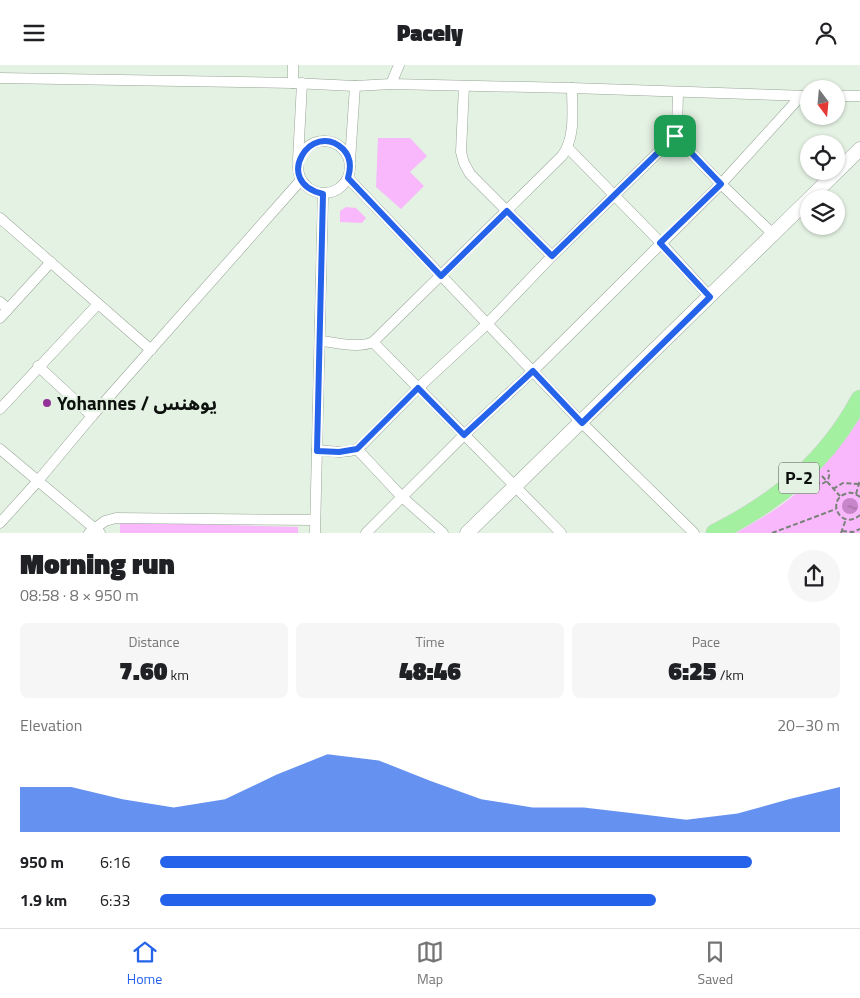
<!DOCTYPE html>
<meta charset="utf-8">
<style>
body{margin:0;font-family:"Titillium Web","Noto Sans Arabic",sans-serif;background:#f6f6f6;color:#202124;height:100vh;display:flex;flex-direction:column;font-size:19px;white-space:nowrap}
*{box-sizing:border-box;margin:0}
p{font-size:16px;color:#757577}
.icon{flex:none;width:28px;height:28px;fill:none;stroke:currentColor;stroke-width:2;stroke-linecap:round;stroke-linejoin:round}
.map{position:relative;height:468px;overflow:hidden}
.side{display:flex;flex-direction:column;background:#fff;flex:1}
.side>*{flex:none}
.needle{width:32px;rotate:164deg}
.buttons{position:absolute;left:800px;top:15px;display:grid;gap:10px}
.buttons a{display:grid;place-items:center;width:45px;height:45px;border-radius:50%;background:#fff;box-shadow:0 1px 4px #0004;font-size:25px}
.pin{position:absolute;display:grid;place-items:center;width:42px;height:42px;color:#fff;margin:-21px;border-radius:10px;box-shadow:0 2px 8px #0006}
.round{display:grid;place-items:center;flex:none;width:52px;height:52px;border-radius:26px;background:#f6f6f6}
.summary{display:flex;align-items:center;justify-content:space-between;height:85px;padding:0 20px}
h1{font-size:28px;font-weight:800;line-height:38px}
.metrics{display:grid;grid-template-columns:repeat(3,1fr);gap:8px;height:85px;padding:5px 20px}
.metrics div{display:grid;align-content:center;border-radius:8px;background:#f6f6f6;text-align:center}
.metrics b{font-size:25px;font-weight:800}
.metrics small{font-size:14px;font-weight:400}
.metrics p{font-size:14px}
.chart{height:140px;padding:10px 20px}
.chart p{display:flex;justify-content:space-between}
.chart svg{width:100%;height:90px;margin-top:5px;fill:#2563eb;opacity:.7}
ul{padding:0 20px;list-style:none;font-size:16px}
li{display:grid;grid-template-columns:80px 60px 1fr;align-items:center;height:38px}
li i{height:12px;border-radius:6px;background:#2563eb}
header{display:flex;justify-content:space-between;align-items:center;height:65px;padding:0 20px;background:#fff;font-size:22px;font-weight:800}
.tabs{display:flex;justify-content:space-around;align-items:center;height:70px;border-top:1px solid #e0e0e0;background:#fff;font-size:14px;color:#757577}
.tabs a{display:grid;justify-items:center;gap:2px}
.tabs .selected{color:#2563eb}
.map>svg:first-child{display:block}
.garden{fill:#f8b8fb}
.water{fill:url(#water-ripples)}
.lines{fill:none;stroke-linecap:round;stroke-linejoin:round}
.minor-casing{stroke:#98a597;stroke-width:11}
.tertiary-casing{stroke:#98a597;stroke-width:15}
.trunk-casing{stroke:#d3d4d3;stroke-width:19}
.path{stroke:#798278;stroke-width:2;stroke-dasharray:5 2.5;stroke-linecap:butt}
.minor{stroke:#fff;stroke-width:10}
.tertiary{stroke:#fff;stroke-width:14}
.trunk{stroke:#a2f0a0;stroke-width:18}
.route-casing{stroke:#fff;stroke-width:10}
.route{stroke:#2563eb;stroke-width:6}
.poi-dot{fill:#933299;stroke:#e4f2e3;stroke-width:2}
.labels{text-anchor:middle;stroke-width:4;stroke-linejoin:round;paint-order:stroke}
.shield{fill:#e4f2e3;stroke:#4e544d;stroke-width:1}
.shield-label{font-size:18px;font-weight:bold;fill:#0d110d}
.poi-label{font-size:19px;font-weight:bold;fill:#0d110d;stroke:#e4f2e3;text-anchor:start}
</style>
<header><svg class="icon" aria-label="menu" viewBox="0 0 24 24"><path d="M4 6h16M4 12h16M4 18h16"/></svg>Pacely<svg class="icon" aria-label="person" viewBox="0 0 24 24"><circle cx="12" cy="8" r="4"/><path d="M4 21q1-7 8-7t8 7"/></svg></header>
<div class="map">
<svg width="860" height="468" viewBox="0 0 860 468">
<defs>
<pattern id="water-ripples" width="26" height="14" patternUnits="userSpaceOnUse" patternTransform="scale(1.25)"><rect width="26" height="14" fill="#c786c9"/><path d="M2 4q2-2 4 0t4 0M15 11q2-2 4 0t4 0" fill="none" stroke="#a06ca2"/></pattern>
</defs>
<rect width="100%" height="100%" fill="#e4f2e3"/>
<g class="garden">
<polygon points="378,73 410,73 427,91 410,107 424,121 401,144 376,122"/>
<polygon points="346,142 356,143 366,153 362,158 340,157 340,146"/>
<path d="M860 351V468H736C755 457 777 445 794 430 821 408 841 379 860 351Z"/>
<polygon points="120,457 298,462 298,468 120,468"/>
</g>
<circle class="water" cx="850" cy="441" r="8"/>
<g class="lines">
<defs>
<g id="minor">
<polyline points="0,13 293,18 355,21 391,19 572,23 809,31"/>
<polyline points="293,18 293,0"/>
<polyline points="391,19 399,0"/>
<polyline points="464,21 461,87 464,98 470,109 552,191"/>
<polyline points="836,31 860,31"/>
<polyline points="675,71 721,119 773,169"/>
<circle cx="324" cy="102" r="26"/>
<polyline points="568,83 661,178 710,232"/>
<polyline points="298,95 302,18"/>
<polyline points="350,96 355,21"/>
<polyline points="348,113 582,358 694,468"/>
<polyline points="0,153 151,285"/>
<polyline points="0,237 8,244"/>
<polyline points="0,253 51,197"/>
<path d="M320 276C336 277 357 284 373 277L562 91C576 72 572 45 572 23"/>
<polyline points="373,277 561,468"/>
<polyline points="38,301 92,351"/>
<polyline points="0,344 98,239"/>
<polyline points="0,384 100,468"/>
<polyline points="357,384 402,432 443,468"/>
<polyline points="317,385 339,387 350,386 357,384 363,379 418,323 487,259 552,191 675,71 677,65 678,27"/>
<polyline points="0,458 37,417 92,351 301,115"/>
<polyline points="89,468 105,456 116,453 315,455"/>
<polyline points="315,468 323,129"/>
<polyline points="366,468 464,370 533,306 721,119 801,31"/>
</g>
<g id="tertiary">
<polyline points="809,134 860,84"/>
<polyline points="467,468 809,134"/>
</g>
<path id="trunk" d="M715 468C777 437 827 396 860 334"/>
</defs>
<use href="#minor" class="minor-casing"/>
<use href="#tertiary" class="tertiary-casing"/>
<use href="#trunk" class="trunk-casing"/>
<g class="path">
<polyline points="822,411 840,431"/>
<path d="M815 417 821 419C828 417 831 412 828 405"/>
<polyline points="833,424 843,418 860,419"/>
<polyline points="856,429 860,415"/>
<path d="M860 432C856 429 851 426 845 429 826 436 841 466 860 450"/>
<polyline points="842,466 853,467 860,464"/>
<polyline points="772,468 836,444"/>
<polyline points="841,468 846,454"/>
</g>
<use href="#minor" class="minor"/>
<use href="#tertiary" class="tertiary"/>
<use href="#trunk" class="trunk"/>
</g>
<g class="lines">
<defs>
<path id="route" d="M675 71 721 119 660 178 710 232 582 358 533 306 464 370 418 323 357 384 339 387 317 386 323 129C271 117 312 54 343 84 351 92 351 103 348 113L441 211 507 146 552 191Z"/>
</defs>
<use href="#route" class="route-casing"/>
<use href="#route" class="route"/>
</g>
<circle class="poi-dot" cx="47" cy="338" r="5"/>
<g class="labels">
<rect class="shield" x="779" y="397.5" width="40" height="31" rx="4"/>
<g class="shield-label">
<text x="799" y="419">P-2</text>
</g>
<g class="poi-label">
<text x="57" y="345">Yohannes / يوهنس</text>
</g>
</g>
</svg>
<div class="buttons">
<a><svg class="needle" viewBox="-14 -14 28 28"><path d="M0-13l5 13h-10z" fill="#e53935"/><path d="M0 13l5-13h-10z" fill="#757577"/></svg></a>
<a><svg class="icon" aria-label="locate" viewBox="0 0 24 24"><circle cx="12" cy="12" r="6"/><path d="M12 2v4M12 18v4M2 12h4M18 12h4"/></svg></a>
<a><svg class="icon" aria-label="layers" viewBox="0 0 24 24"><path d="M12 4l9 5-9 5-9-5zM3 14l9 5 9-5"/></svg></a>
</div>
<div class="pin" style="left:675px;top:71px;background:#1e9e55"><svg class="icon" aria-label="arrive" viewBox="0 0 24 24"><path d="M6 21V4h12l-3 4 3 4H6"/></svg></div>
</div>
<section class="side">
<div class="summary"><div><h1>Morning run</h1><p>08:58 · 8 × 950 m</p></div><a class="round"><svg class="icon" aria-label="share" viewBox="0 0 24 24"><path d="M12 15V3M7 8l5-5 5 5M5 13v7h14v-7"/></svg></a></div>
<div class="metrics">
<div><p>Distance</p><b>7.60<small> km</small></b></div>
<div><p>Time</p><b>48:46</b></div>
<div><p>Pace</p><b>6:25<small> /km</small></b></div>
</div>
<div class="chart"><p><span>Elevation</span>20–30 m</p>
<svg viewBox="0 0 160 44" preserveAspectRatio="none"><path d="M0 44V22L10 22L20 28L30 32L40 28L50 16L60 6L70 9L80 19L90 28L100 32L110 32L120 35L130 38L140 35L150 28L160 22V44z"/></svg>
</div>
<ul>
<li><b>950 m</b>6:16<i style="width:87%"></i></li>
<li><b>1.9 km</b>6:33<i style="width:73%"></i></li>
</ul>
</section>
<nav class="tabs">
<a class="selected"><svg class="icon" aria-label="home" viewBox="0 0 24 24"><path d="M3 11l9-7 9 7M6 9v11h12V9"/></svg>Home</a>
<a><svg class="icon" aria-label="map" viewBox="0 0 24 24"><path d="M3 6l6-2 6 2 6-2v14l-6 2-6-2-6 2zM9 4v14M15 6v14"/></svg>Map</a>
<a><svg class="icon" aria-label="saved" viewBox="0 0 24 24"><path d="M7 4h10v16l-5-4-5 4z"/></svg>Saved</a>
</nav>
